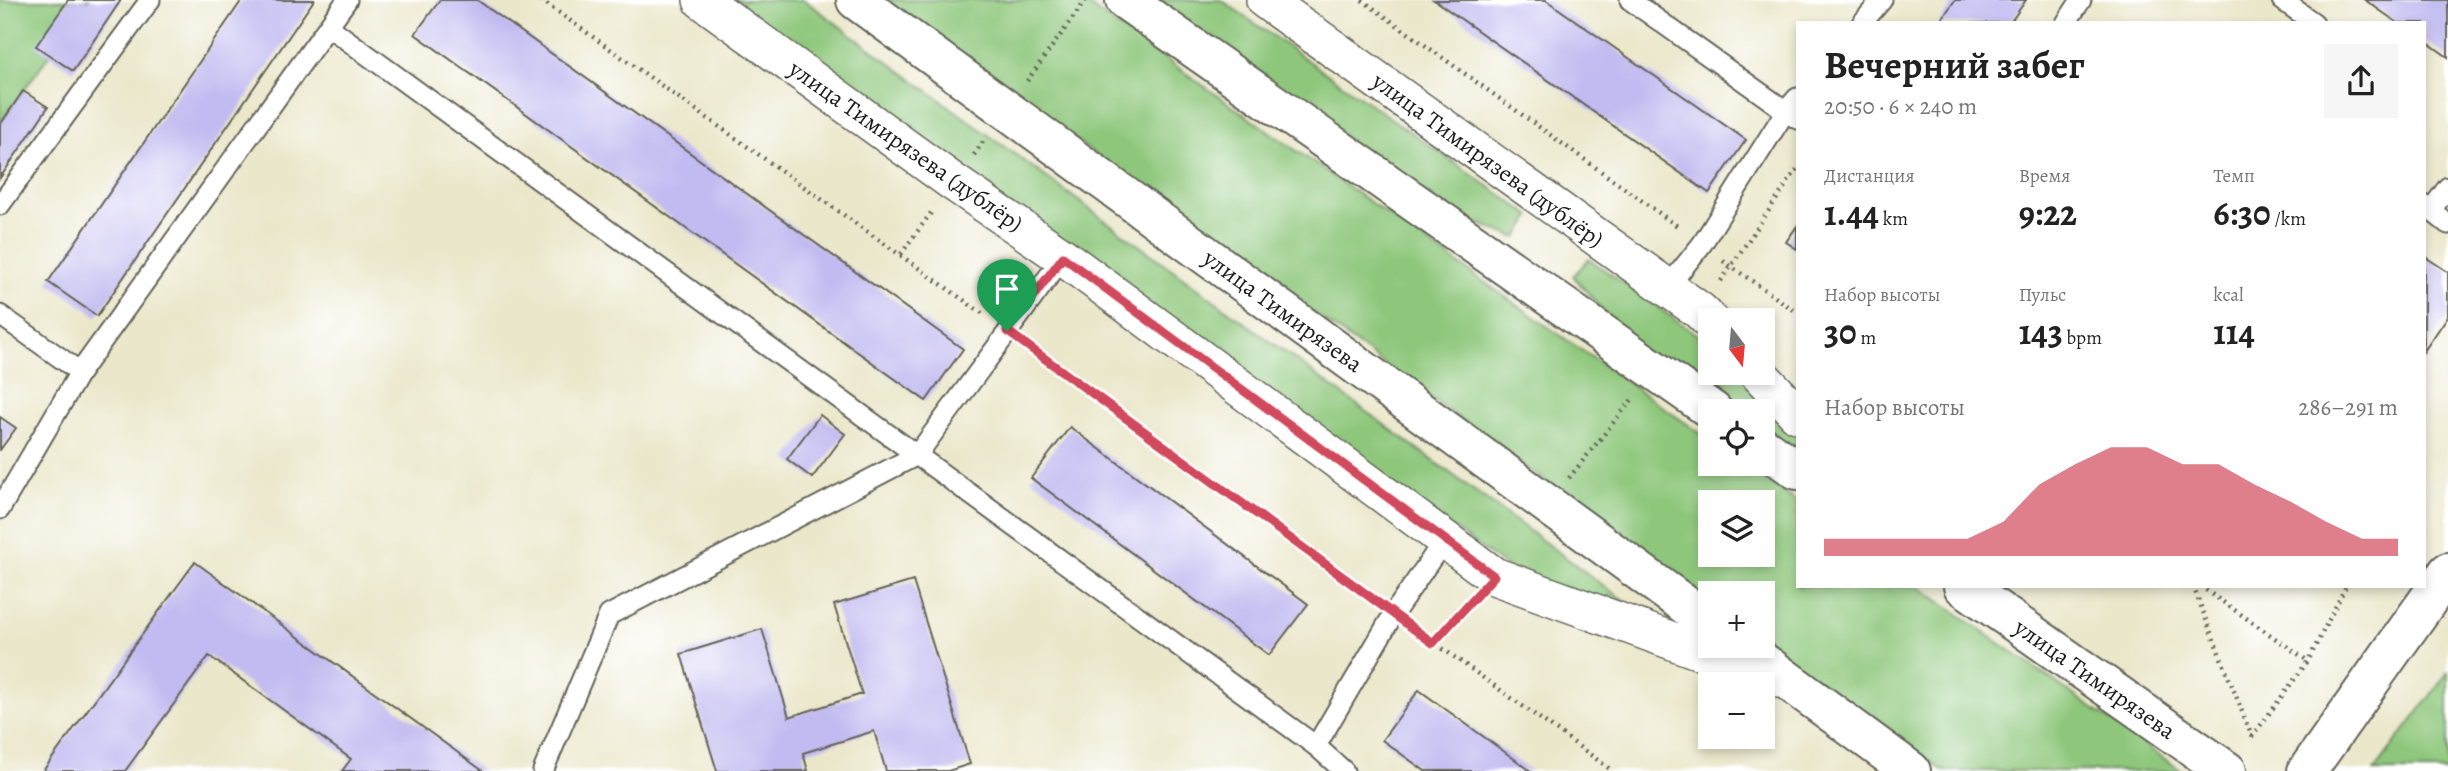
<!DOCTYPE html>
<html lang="ru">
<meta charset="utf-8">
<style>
body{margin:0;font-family:Alegreya,serif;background:#f6f6f6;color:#222;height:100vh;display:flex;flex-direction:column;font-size:26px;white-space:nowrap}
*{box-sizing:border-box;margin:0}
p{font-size:23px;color:#767676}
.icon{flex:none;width:38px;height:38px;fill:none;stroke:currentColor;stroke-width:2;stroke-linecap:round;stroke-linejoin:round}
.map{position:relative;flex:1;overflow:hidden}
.panel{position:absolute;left:1796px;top:21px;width:630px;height:567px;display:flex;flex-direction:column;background:#fff;border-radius:0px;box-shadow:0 4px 10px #0003}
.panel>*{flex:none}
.needle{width:46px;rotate:164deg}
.controls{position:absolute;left:1698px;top:308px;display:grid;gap:14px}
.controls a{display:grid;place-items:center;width:77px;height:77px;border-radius:0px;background:#fff;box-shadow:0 4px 10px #0003;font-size:35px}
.pin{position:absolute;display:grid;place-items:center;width:60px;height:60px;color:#fff;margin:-72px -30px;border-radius:50% 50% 50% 0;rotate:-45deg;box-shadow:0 0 7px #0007}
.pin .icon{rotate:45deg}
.round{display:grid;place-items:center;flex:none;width:74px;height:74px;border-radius:0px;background:#f6f6f6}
.headline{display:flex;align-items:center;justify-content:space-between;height:119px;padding:0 28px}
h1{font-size:38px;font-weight:700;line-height:52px}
.figures{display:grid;grid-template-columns:repeat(3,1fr);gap:10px;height:119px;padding:7px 28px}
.figures div{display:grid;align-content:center}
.figures b{font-size:35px;font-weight:700}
.figures small{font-size:19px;font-weight:400}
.figures p{font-size:19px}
.chart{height:196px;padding:14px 28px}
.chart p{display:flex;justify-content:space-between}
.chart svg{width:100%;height:126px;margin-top:7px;fill:#d1495b;opacity:.7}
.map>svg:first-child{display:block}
.green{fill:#8ec77b;stroke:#55724c;stroke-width:2;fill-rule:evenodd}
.building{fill:#c2bbf1}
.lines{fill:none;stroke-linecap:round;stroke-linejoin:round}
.service-casing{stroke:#646359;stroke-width:23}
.minor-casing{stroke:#646359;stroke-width:40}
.tertiary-casing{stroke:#646359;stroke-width:42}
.secondary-casing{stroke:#646359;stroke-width:42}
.path{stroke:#646359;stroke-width:4.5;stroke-dasharray:2 5;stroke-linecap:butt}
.service{stroke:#fff;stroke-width:19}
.minor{stroke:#fff;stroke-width:37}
.tertiary{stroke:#fff;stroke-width:38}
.secondary{stroke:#fff;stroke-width:38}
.route-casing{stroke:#fff;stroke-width:14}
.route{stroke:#d1495b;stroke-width:9}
.labels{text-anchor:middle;stroke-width:5;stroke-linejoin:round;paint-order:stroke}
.street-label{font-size:24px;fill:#1c1c1c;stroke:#fff}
</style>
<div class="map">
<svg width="2448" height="771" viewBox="0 0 2448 771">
<rect width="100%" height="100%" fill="#fff"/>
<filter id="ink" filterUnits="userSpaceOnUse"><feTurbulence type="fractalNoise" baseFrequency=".0143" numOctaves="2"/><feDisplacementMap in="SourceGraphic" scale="14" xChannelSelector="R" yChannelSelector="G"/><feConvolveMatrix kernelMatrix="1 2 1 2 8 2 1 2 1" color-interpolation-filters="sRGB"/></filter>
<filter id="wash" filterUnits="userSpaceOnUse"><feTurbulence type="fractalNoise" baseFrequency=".00686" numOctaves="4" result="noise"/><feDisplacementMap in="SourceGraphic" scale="28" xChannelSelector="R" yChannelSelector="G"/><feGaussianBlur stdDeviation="1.57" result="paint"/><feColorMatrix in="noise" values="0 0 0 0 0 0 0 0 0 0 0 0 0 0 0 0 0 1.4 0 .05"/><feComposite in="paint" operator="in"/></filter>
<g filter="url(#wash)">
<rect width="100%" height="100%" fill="#ebe7cb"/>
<g class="green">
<polygon points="0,0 89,0 0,123"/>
<polygon points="721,0 804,0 1678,640 1551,599"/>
<path d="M883 0H1081L1710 440V464H1743L1797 502V586H1918L2182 771H1943L1762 639V593H1710V601ZM1710 502H1762V555H1710Z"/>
<polygon points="1147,0 1221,0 1531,216 1517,238 1458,216"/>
<polygon points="1589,259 1710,344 1710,373 1740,373 1797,435 1797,455 1762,431 1762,411 1733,411 1631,343 1573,276"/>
<polygon points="2448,672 2448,771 2374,771"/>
</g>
<g id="blocks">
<g class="building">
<polygon points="68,0 121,0 73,71 36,46"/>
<polygon points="242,0 314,0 97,316 48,282"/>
<polygon points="440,0 477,0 963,349 926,401 415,34"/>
<polygon points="1434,0 1546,0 1746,140 1709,193"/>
<polygon points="1955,0 2026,0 2010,23 1939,23"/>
<polygon points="2365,0 2448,0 2448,57 2424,40 2424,23 2398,23"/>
<polygon points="23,91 48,107 0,178 0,125"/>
<polygon points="1797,226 1797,249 1786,242"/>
<polygon points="2424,256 2448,272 2448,316 2424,351"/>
<polygon points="820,415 845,434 812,478 787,459"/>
<polygon points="0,417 16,428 0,450"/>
<polygon points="1070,427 1308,604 1269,655 1031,478"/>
<polygon points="195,562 483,771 342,771 351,759 209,656 125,771 43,771"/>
<polygon points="913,581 970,764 948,771 886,771 874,731 803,753 808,771 717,771 681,654 762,629 789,717 862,694 834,605"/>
<polygon points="1419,690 1531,771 1425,771 1382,740"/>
</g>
</g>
</g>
<g filter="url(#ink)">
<use href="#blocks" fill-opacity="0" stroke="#646359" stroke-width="2"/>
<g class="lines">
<defs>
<g id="service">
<polyline points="1630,0 1797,119"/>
<polyline points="2282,0 2314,23"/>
<polyline points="1862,23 1882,0"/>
<polyline points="2066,23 2081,0"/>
<polyline points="329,27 1316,746 1344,771"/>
<polyline points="0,205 150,0"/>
<polyline points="2424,205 2448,224"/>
<polyline points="2431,210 2448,187"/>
<polyline points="1667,288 1702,244 1785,112 1797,98"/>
<polyline points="0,315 80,372"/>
<polyline points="0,509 80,372 347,0"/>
<polyline points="1316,746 1394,613 1445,539"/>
<polyline points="543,771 609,615 917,455 1063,257"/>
</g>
<g id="minor">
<polyline points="702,0 953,182 1063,257 1494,576 1777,679"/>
<polyline points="1265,0 1700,311 1710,321"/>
<polyline points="1758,373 1797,414"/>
</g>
<polyline id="tertiary" points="2307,771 2448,572"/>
<g id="secondary">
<polyline points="856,0 1710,623"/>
<polyline points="1125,0 1713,411"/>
<polyline points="1762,446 1797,470"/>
<polyline points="1963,586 2227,771"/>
<polyline points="1741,646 1911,771"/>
</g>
</defs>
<use href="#service" class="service-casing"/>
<use href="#minor" class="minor-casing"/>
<use href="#tertiary" class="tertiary-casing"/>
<use href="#secondary" class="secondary-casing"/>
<g class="path">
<polyline points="541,0 986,316"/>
<polyline points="1362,0 1680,228"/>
<polyline points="1027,81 1086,0"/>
<polyline points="974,155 985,139"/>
<polyline points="901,254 933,210"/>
<polyline points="1723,261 1797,312"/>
<polyline points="1721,281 1797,169"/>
<polyline points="1030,348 1373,598"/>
<polyline points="1569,478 1634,397"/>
<polyline points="2193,586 2252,737"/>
<polyline points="2200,586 2308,661"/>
<polyline points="1414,628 1613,771"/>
<polyline points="1433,643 1470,602"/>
<polyline points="2252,737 2308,661 2346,586"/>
</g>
<use href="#service" class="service"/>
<use href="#minor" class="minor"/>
<use href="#tertiary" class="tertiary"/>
<use href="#secondary" class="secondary"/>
</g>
</g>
<g class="lines" filter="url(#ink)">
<defs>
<polygon id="route" points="1063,257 1494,576 1433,643 1007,331"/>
</defs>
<use href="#route" class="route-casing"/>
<use href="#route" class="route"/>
</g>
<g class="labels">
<g class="street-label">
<text transform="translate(906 146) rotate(35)" y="8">улица Тимирязева (дублёр)</text>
<text transform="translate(1488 160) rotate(36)" y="8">улица Тимирязева (дублёр)</text>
<text transform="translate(1283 311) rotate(36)" y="8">улица Тимирязева</text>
<text transform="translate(2095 679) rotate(35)" y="8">улица Тимирязева</text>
</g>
</g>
</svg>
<div class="controls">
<a><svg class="needle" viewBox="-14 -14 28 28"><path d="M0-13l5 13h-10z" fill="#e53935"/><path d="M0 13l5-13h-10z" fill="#767676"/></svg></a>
<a><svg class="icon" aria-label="locate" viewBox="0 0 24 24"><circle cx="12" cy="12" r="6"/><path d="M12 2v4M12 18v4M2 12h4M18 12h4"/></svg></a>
<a><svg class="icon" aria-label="layers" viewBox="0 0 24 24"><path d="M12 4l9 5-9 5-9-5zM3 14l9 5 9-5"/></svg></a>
<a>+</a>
<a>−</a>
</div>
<div class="pin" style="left:1007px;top:331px;background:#1e9e55"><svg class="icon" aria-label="arrive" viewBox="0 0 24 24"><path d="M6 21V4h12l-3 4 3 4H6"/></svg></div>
<section class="panel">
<div class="headline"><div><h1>Вечерний забег</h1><p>20:50 · 6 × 240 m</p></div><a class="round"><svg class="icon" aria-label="share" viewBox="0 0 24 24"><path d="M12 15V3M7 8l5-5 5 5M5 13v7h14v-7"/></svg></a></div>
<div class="figures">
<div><p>Дистанция</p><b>1.44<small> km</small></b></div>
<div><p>Время</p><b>9:22</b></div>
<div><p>Темп</p><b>6:30<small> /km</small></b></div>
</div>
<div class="figures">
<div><p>Набор высоты</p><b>30<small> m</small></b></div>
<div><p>Пульс</p><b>143<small> bpm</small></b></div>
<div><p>kcal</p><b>114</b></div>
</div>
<div class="chart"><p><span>Набор высоты</span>286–291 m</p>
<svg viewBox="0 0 160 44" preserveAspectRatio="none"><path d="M0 44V38L10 38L20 38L30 38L40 38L50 32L60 19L70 12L80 6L90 6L100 12L110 12L120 19L130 25L140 32L150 38L160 38V44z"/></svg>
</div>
</section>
</div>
